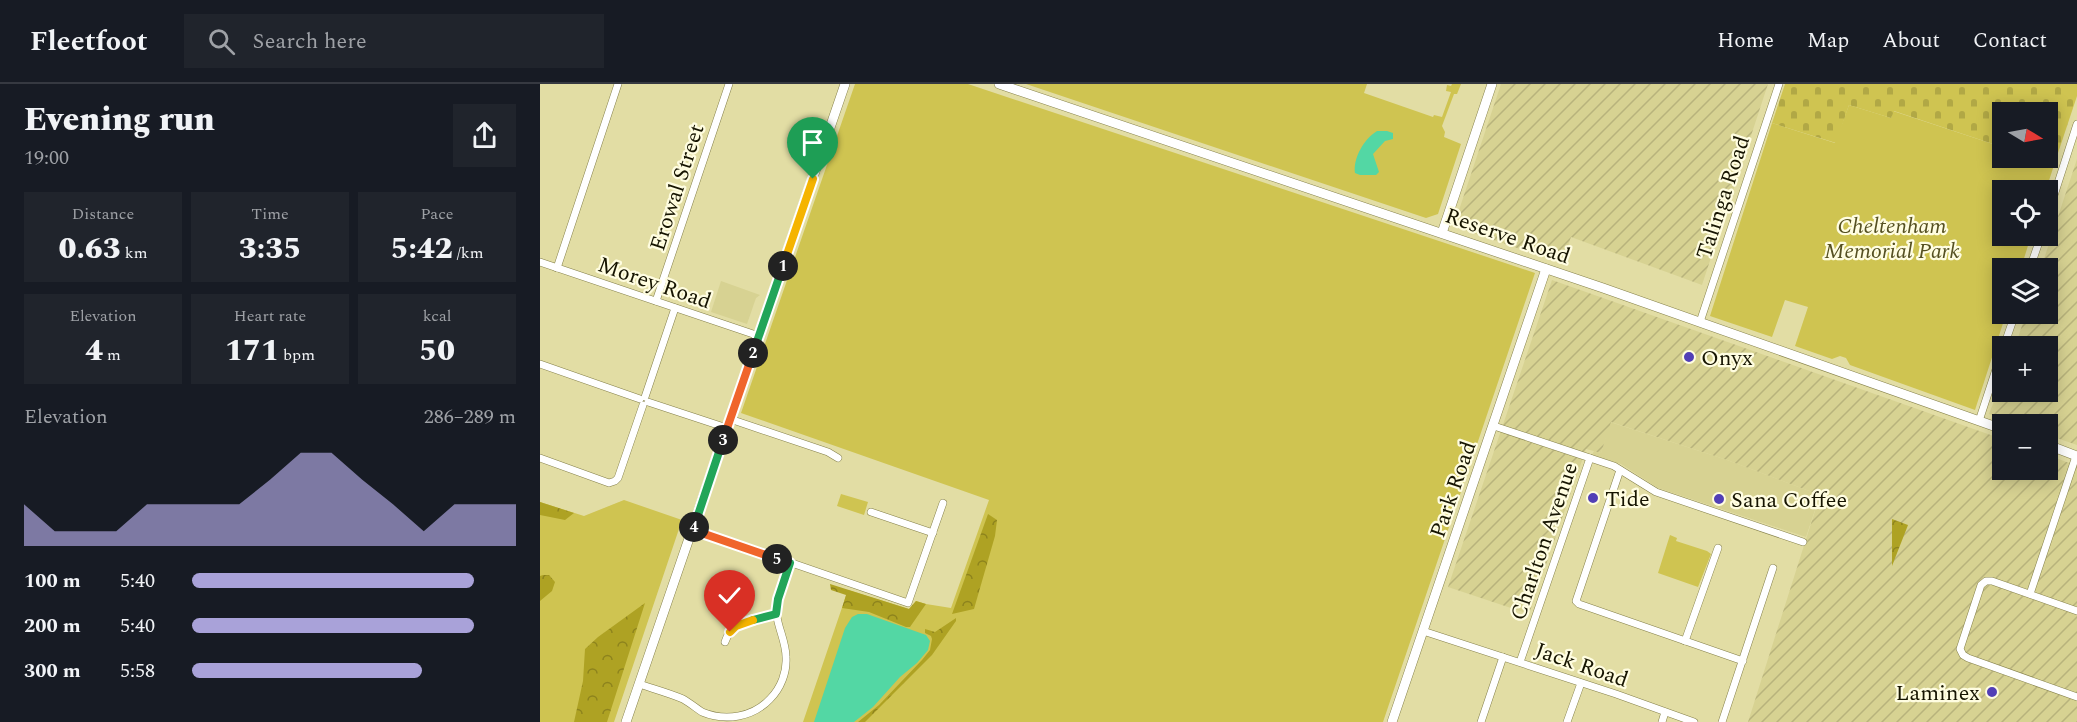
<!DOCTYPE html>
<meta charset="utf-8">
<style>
body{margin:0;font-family:Spectral,serif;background:#20242c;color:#f1f3f6;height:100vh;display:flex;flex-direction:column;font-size:22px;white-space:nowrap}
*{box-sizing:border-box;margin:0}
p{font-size:20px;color:#9ea1a6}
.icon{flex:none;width:33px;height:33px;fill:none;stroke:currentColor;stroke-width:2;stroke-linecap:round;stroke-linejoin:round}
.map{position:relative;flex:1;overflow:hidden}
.drawer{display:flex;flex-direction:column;background:#171b24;width:540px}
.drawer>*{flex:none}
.needle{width:39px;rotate:100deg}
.fabs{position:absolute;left:1452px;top:18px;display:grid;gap:12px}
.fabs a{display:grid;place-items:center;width:66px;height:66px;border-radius:0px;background:#171b24;box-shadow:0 3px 15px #0003;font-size:30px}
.pin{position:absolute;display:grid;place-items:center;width:51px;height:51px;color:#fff;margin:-62px -26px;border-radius:50% 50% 50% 0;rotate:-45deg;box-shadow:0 0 6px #0007}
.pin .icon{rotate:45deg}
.km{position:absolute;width:30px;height:30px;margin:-15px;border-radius:50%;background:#222;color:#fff;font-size:16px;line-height:30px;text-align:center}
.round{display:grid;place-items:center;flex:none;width:63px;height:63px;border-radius:0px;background:#20242c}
.overview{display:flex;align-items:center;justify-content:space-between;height:102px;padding:0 24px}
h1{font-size:33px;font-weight:800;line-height:45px}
.figures{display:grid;grid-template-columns:repeat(3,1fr);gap:9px;height:102px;padding:6px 24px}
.figures div{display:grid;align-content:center;border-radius:0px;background:#20242c;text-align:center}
.figures b{font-size:30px;font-weight:800}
.figures small{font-size:16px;font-weight:400}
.figures p{font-size:16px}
.chart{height:168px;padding:12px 24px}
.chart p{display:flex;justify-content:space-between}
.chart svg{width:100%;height:108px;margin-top:6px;fill:#a9a2d9;opacity:.7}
ul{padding:0 24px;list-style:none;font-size:20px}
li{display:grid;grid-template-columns:96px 72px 1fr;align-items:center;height:45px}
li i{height:15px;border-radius:8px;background:#a9a2d9}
header{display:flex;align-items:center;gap:36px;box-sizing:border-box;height:84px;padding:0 30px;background:#171b24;border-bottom:2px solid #363941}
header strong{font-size:28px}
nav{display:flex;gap:33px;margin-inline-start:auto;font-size:21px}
.search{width:420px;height:54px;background:#20242c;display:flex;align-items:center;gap:15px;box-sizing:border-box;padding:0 21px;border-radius:0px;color:#9ea1a6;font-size:22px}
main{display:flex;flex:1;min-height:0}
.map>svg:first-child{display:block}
.built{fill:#d7d292}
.industrial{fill:url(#industrial-furrows)}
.green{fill:#cfc451}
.forest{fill:url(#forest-crowns)}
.cemetery{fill:url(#cemetery-stones)}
.water{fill:#53d7a4}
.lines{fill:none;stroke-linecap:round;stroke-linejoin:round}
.street-casing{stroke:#85804a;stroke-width:8}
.secondary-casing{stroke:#85804a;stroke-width:10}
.street{stroke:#fff;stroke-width:7}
.secondary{stroke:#fff;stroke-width:9}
.split-1-casing{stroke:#fff;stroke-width:12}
.split-2-casing{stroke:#fff;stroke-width:12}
.split-3-casing{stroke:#fff;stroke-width:12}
.split-4-casing{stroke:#fff;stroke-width:12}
.split-5-casing{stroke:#fff;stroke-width:12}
.split-6-casing{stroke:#fff;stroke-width:12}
.split-7-casing{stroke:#fff;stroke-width:12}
.split-1{stroke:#f5b400;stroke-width:8}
.split-2{stroke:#22a559;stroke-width:8}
.split-3{stroke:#f0652b;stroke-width:8}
.split-4{stroke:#22a559;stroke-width:8}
.split-5{stroke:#f0652b;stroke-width:8}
.split-6{stroke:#22a559;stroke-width:8}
.split-7{stroke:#f5b400;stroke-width:8}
.poi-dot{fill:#523fb6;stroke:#fffde1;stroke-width:2}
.labels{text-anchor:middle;stroke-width:4.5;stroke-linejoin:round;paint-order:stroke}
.street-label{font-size:22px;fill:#161401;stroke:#fffde1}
.park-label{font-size:22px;font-style:italic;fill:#555021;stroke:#fffde1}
.poi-label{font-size:22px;fill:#161401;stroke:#fffde1;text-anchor:start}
</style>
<header>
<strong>Fleetfoot</strong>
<div class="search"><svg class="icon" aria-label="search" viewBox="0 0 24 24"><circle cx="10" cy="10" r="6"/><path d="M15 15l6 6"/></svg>Search here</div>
<nav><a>Home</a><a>Map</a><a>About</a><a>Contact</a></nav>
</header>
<main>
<section class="drawer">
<div class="overview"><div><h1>Evening run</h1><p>19:00</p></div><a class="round"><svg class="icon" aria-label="share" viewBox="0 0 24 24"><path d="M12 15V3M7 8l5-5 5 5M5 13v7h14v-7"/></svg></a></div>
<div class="figures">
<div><p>Distance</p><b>0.63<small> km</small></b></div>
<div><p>Time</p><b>3:35</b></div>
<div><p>Pace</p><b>5:42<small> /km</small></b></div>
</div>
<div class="figures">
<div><p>Elevation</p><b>4<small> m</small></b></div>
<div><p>Heart rate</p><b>171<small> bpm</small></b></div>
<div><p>kcal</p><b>50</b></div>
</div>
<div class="chart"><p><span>Elevation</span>286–289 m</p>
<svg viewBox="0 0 160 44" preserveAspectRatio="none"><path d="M0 44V27L10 38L20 38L30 38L40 27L50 27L60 27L70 27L80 17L90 6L100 6L110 17L120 27L130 38L140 27L150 27L160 27V44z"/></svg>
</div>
<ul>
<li><b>100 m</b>5:40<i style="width:87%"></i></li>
<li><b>200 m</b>5:40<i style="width:87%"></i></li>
<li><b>300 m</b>5:58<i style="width:71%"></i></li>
</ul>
</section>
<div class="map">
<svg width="1537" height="638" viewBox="0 0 1537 638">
<defs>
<pattern id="industrial-furrows" width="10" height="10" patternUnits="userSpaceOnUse" patternTransform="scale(1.5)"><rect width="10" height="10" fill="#d7d292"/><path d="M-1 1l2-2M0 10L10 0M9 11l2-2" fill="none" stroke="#b8b37c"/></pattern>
<pattern id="forest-crowns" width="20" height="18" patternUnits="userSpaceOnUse" patternTransform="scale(1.5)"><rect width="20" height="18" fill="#aea223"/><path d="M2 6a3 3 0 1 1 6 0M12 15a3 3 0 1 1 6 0" fill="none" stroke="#8d831c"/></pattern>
<pattern id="cemetery-stones" width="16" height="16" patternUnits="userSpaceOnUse" patternTransform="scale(1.5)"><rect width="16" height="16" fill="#cfc451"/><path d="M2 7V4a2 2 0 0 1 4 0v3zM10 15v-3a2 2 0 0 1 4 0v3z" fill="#b1a845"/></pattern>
</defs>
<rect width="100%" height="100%" fill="#e2dda4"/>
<g class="built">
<polygon points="181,197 220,211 216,214 207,240 171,228"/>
<polygon points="1070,338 1187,376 1280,411 1266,453 1118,404 1081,380 1052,371 1054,367 1061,369"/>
</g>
<g class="industrial">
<polygon points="961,0 1228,0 1162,201 1031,153 1022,179 915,143 914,141"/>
<polygon points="1537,75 1537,361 1508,351 1508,340 1478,340 1449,330 1462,296 1462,308 1508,308 1508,262 1475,262 1486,230 1508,230 1508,184 1501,184"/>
<polygon points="1012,196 1462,355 1462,386 1508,386 1508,371 1537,382 1537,638 1208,638 1280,411 1187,376 1071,338 1061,369 1046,365 989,530 908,503"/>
</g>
<g class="green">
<polygon points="315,0 428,0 995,189 843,638 263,638 308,506 369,525 376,517 386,520 411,524 449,416 201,329"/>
<polygon points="486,0 827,0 824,9 893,33 894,31 902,33 911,8 906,7 907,1 911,2 912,0 921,0 917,10 914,10 902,42 905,48 904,53 921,60 898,130 886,134"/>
<polygon points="1309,21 1351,34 1353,27 1462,63 1462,74 1493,74 1514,81 1506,106 1462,106 1462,152 1491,152 1481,184 1462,184 1462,230 1466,230 1435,326 1310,281 1306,274 1300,272 1292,275 1255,262 1268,223 1245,216 1232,253 1170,232 1232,39 1295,59"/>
<polygon points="301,410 328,418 324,431 297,422"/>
<polygon points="84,416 142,436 74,638 0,638 0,418 44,432"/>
<polygon points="1130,451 1137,454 1136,457 1167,467 1171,470 1158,503 1118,489"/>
</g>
<g class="forest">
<polygon points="0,418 34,429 25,436 0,431"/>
<polygon points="448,430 457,436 455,452 434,525 412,530"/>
<polygon points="1352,435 1368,441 1352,482"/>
<polygon points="3,491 9,491 15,498 12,507 0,517 0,492"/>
<polygon points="290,500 369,525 376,517 386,520 370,543 366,543 329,528 302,524 306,511 291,506"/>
<polygon points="105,519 67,638 34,638 43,597 45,565 58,553"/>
<polygon points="416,534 416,537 392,571 325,638 318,638 339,621 382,576 390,566 392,555 391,552 385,549 385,545 395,548"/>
</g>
<polygon class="cemetery" points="1245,0 1537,0 1537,12 1514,81 1493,74 1508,74 1508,28 1462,28 1462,63 1354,27 1351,34 1309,21 1296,59 1232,39"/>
<g class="water">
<path d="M837 47H847L853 49V55L845 57 833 70 839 88 836 91H820L815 89C813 74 824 55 837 47Z"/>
<polygon points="318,530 327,530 386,551 390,557 388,566 377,579 360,593 333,623 314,638 274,638 305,544 312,533"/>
</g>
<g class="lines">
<defs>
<g id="street">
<polyline points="1508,130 1537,40"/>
<polyline points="0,178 219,252"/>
<polyline points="17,184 78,0"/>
<polyline points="1490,184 1501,152"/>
<polyline points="116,217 189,0"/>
<polyline points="1160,238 1239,0"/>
<polyline points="1464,262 1475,230"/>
<polyline points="0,280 100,315"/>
<polyline points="105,313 135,224"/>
<polyline points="108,318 187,344"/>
<polyline points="190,335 288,368 298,374"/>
<polyline points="1439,337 1462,267"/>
<polyline points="954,342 1050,374 980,578"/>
<polyline points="0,374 69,399 75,397 78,394 103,321"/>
<polyline points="1050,374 1074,382 1116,408 1263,458"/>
<polyline points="1080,386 1036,517 1039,520 1203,577"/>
<polyline points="331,428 393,449"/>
<polyline points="153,445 368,519 403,419"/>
<polyline points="1490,510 1536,372"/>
<polyline points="1537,527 1452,497 1446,497 1441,501 1420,565 1423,571 1428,574 1537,613"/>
<polyline points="883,547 1076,610 1154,638"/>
<polyline points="1145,557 1178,464"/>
<path d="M185 558C191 537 217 535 236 530"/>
<path d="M99 600C114 605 129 609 143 615 150 619 156 624 162 628 186 638 213 633 230 615 241 604 247 588 246 573 246 559 239 546 237 533 234 516 245 495 250 479"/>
<polyline points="941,638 963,573"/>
<polyline points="1027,638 1041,599"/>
<polyline points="1122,638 1125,628"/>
<polyline points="1182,638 1233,484"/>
</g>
<g id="secondary">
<polyline points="459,0 1063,204 1462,345"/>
<polyline points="902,149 952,0"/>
<polyline points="1508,361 1537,372"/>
<polyline points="86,638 305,0"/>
<polyline points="852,638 1006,185"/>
</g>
</defs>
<use href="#street" class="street-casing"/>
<use href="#secondary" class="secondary-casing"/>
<use href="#street" class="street"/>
<use href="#secondary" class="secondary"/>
</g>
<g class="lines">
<defs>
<polyline id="split-1" points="243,182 273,95"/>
<polyline id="split-2" points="213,269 243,182"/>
<polyline id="split-3" points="183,356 213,269"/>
<polyline id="split-4" points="154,443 183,356"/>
<polyline id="split-5" points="154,443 153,446 237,475"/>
<polyline id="split-6" points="213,536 236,530 238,515 250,479 237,475"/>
<polyline id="split-7" points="190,548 196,542 213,536"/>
</defs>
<use href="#split-1" class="split-1-casing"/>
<use href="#split-2" class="split-2-casing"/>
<use href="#split-3" class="split-3-casing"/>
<use href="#split-4" class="split-4-casing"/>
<use href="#split-5" class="split-5-casing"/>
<use href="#split-6" class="split-6-casing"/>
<use href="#split-7" class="split-7-casing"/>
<use href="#split-1" class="split-1"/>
<use href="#split-2" class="split-2"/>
<use href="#split-3" class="split-3"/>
<use href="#split-4" class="split-4"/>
<use href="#split-5" class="split-5"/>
<use href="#split-6" class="split-6"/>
<use href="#split-7" class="split-7"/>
</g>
<g class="poi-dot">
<circle cx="1149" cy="273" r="6"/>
<circle cx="1053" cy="414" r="6"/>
<circle cx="1179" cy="415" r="6"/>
<circle cx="1452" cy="608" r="6"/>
</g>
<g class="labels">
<g class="street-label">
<text transform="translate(136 103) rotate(-72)" y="8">Erowal Street</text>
<text transform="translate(1182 113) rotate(-72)" y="8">Talinga Road</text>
<text transform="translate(968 151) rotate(19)" y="8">Reserve Road</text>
<text transform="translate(115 198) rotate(19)" y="8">Morey Road</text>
<text transform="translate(912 405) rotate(-71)" y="8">Park Road</text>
<text transform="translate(1003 457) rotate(-71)" y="8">Charlton Avenue</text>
<text transform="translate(1042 580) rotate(19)" y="8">Jack Road</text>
</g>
<g class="park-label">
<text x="1352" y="149">Cheltenham<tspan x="1352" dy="25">Memorial Park</tspan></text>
</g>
<g class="poi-label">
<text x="1161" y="281">Onyx</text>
<text x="1065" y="422">Tide</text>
<text x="1191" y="423">Sana Coffee</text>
<text x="1440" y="616" text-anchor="end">Laminex</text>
</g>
</g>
</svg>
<div class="fabs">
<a><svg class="needle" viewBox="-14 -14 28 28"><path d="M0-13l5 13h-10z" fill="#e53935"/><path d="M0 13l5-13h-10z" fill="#9ea1a6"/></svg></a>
<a><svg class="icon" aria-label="locate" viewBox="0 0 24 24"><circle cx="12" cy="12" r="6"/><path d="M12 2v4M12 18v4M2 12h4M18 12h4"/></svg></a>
<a><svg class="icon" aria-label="layers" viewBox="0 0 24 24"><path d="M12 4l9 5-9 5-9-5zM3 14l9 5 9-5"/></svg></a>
<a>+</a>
<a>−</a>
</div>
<div class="pin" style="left:273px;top:95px;background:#1e9e55"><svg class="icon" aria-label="arrive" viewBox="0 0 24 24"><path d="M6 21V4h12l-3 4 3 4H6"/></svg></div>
<div class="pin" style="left:190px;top:548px;background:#d93025"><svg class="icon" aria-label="check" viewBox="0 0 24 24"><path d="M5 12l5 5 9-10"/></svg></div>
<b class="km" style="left:243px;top:182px">1</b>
<b class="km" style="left:213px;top:269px">2</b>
<b class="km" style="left:183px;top:356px">3</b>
<b class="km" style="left:154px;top:443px">4</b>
<b class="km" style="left:237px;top:475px">5</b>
</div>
</main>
